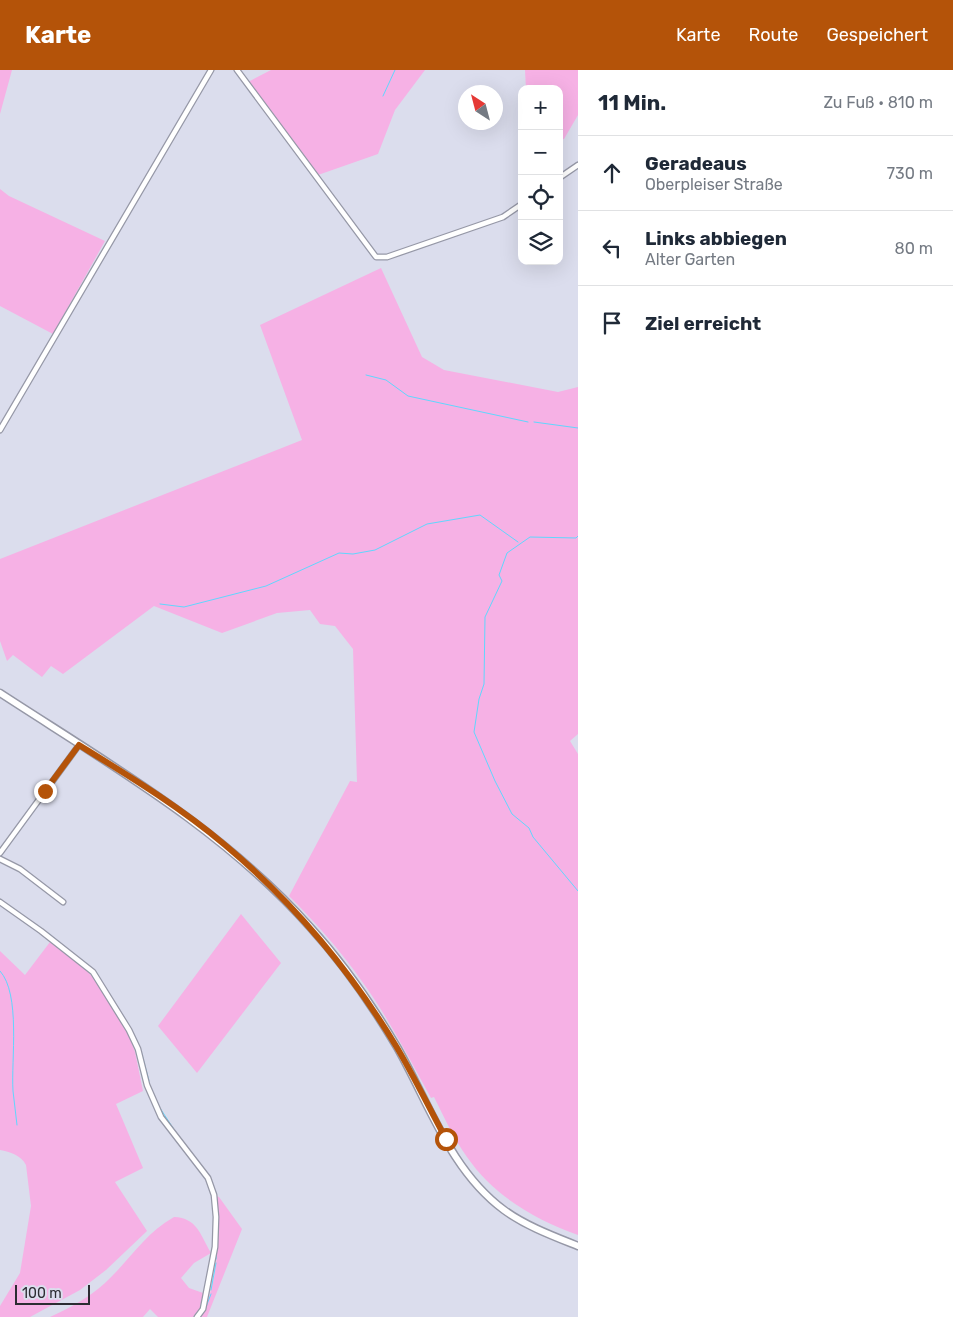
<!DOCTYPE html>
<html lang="de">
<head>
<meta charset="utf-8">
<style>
  :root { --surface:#fff; --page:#f2f2f3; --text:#1f2937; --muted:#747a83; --line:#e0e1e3; --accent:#b45309 }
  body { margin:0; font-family:Rubik,sans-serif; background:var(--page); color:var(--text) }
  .controls { position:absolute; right:15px; top:15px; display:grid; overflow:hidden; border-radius:10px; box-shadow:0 5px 20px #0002 }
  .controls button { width:45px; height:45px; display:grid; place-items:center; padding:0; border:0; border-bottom:1px solid var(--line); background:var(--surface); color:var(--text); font:25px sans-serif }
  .compass { position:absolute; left:458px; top:15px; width:45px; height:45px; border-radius:50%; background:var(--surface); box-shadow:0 5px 20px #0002; rotate:324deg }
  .scale { position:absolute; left:15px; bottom:12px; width:75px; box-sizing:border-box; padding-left:5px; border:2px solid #2c2c32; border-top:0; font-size:14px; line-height:18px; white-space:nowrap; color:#2c2c32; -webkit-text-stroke:4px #dbdded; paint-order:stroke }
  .stop { position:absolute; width:15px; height:15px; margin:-11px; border:4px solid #b45309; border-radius:50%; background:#fff }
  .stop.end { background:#b45309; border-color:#fff; box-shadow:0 1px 5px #0008 }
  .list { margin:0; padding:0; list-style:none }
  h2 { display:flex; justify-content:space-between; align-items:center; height:65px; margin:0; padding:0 20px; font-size:21px }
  h2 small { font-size:16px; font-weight:400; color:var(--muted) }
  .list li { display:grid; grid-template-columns:32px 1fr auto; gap:15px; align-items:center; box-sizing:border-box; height:75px; padding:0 20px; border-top:1px solid var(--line) }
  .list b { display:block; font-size:19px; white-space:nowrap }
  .list p { margin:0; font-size:16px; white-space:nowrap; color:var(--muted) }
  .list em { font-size:16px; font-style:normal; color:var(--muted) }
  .icon { flex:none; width:28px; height:28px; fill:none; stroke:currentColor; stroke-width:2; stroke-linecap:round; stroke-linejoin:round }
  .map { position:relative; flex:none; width:578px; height:1247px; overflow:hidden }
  header { display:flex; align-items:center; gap:30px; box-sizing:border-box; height:70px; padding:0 25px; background:var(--accent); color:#fff }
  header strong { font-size:24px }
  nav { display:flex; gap:28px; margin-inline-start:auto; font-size:18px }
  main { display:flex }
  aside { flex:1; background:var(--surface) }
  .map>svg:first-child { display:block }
</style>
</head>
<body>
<header>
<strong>Karte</strong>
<nav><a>Karte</a><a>Route</a><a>Gespeichert</a></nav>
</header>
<main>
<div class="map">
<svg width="578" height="1247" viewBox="0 0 578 1247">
  <rect width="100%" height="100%" fill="#dbdded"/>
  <path fill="#f6b1e5" d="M 0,0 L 12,0 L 0,44 Z
    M 271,0 L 425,0 L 395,40 L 378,84 L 318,105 L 248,12 Z
    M 525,0 L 578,0 L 578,45 L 564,69 L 559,70 L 559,19 L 526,19 Z
    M 0,119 L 9,126 L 105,171 L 53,264 L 0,236 Z
    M 381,198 L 422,287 L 444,300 L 558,322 L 578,317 L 578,664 L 570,671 L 578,684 L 578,1165 C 534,1149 494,1126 467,1087 C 454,1069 444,1047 434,1027 L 431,1028 C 409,988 388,947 361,910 C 340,880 315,852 289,826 L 350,711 L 357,712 L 353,579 L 335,556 L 320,554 L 310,540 L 277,543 L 222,563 L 154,536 L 63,604 L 51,596 L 42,607 L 13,585 L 7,591 L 0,571 L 0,489 L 302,370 L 260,255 Z
    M 241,844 L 281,893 L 197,1003 L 158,956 Z
    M 50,872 L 78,892 L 92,906 L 128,963 L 135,982 L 143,1021 L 116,1034 L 143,1098 L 115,1112 L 147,1161 L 106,1200 L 80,1220 L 30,1247 L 0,1247 L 0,1236 L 20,1203 L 31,1136 L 26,1095 C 21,1085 10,1082 0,1080 L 0,881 L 25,905 Z
    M 216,1126 L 219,1127 L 242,1159 L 207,1247 L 200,1247 C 219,1217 220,1161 216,1126 Z
    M 174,1147 C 197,1148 200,1164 211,1183 L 194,1193 L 181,1208 L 189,1218 L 203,1223 L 200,1238 L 193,1247 L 158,1247 L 150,1239 L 143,1247 L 50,1247 C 70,1238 88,1228 105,1213 C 129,1191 145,1163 174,1147 Z"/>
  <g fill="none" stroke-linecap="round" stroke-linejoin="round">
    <path stroke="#60d7fe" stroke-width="1" d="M 383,26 L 395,0
      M 366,305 L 386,310 L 408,326 L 528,352
      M 534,352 L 578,358
      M 578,466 L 576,468 L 530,467 L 507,483 L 499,505 L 502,511 L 485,547 L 484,614 L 479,629 L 474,662 L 495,711 L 512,744 L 529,758 L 533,767 L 578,821
      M 160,534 L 184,537 L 266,516 L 339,483 L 353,484 L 375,480 L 427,454 L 480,445 L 518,472
      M 48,863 L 97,903
      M 0,901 C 21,924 11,990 13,1021 C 14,1032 16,1044 17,1055
      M 100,909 L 115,934
      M 134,965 L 137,971
      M 141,981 L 149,1011
      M 150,1016 L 155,1027
      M 158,1035 L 175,1061
      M 216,1189 L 218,1156 L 217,1130
      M 211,1220 L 216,1193
      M 206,1237 L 211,1224
      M 200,1247 L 203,1243"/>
    <defs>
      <path id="street" d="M 237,0 L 376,187 L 387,187 L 503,147 L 522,134
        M 559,108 L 578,95
        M 0,360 L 211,0
        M 0,783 L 79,675
        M 0,789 L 20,799 L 63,832
        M 0,832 L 41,861 L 93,902 L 129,960 L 138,979 L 147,1015 L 161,1047 L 208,1108 L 214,1125 L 216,1147 L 215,1177 L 203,1239 L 197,1247"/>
      <path id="secondary" d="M 0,623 C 109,694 223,759 310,857 C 343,893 372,935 397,977 C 429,1033 450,1100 504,1140 C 526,1156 553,1166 578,1176"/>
    </defs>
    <use href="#street" stroke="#9698a7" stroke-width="7"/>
    <use href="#secondary" stroke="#9698a7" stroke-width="9"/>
    <use href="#street" stroke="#fff" stroke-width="4.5"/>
    <use href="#secondary" stroke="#fff" stroke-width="6"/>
  </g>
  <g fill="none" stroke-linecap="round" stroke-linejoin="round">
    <path stroke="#b45309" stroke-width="6" d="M 45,721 L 79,675 C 129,706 180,737 225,775 C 293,832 350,900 396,976 C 414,1006 429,1038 446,1069"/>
  </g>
</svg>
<div class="controls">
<button>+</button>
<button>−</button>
<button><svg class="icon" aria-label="locate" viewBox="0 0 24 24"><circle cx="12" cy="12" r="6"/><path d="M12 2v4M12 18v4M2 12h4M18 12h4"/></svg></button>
<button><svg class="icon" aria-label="layers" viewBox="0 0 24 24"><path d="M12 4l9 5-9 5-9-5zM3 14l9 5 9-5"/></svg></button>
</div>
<svg class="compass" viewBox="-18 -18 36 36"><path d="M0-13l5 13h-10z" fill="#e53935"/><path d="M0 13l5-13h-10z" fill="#747a83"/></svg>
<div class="scale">100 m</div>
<div class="stop" style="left:446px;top:1069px"></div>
<div class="stop end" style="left:45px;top:721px"></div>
</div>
<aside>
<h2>11 Min.<small>Zu Fuß · 810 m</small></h2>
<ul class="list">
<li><svg class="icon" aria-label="ahead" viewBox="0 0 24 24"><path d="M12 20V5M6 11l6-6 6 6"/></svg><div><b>Geradeaus</b><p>Oberpleiser Straße</p></div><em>730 m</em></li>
<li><svg class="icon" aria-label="left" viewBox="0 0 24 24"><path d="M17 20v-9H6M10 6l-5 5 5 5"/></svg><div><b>Links abbiegen</b><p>Alter Garten</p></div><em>80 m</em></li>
<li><svg class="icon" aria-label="arrive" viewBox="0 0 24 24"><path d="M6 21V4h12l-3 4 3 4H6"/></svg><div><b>Ziel erreicht</b></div></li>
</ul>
</aside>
</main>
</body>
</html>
